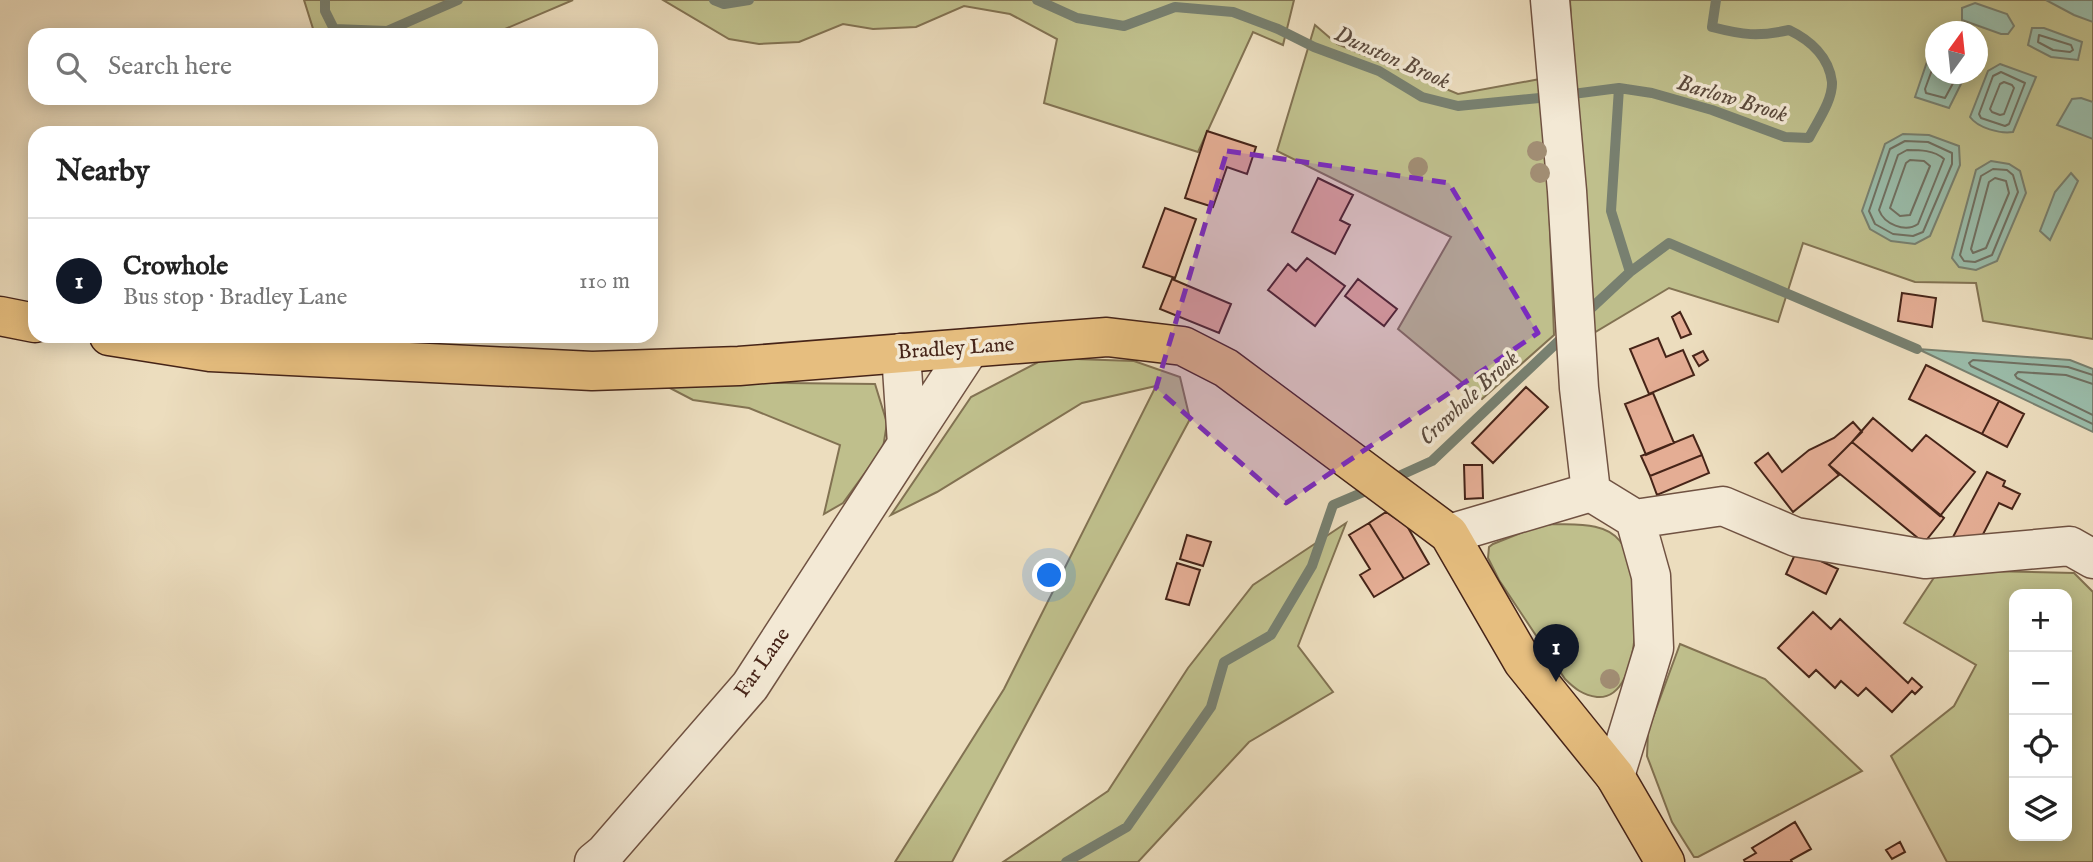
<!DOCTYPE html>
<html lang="en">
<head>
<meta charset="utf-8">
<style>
  :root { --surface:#fff; --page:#f2f2f2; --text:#222; --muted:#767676; --line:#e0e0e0; --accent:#111827 }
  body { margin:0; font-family:"IM FELL English",serif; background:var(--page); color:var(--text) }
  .controls { position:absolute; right:21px; bottom:21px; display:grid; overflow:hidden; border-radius:14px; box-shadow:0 4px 18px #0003 }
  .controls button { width:63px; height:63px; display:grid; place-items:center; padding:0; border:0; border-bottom:2px solid var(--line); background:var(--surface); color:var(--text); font:35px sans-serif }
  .compass { position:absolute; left:1925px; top:21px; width:63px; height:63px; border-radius:50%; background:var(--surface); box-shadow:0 4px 18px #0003; rotate:15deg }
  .you { position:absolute; left:1050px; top:576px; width:24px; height:24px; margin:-18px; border:5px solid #fff; border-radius:50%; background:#1a73e8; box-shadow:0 0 0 10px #1a73e833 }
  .badge { display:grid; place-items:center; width:46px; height:46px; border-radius:50%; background:var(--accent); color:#fff; font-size:23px; font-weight:700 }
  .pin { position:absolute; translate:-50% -58px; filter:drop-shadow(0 2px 4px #0008) }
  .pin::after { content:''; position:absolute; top:37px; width:24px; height:21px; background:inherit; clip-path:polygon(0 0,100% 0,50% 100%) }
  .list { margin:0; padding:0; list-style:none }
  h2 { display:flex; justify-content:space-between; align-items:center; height:91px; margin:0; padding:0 28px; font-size:30px }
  h2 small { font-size:23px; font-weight:400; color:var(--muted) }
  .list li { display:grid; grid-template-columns:46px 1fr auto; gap:21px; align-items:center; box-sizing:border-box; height:126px; padding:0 28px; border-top:2px solid var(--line) }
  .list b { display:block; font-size:26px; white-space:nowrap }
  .list p { margin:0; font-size:23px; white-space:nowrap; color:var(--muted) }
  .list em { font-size:23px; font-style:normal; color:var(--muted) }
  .icon { flex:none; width:38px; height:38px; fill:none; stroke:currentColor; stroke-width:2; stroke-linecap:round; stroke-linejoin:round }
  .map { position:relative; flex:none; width:2093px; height:862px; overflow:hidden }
  .search { position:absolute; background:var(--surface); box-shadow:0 4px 18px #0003; left:28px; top:28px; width:630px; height:77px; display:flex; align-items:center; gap:18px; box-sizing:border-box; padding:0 24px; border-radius:21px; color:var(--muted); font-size:26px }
  .panel { position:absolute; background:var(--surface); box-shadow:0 4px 18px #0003; left:28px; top:126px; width:630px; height:217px; border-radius:21px }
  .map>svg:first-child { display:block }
</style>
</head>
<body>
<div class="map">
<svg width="2093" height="862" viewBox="0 0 2093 862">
  <rect width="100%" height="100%" fill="#ecddbe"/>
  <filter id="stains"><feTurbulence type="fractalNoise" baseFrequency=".00286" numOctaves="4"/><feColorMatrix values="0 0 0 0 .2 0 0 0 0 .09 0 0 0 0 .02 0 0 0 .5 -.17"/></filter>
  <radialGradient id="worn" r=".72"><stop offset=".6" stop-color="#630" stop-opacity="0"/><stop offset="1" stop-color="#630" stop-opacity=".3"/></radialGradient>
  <path fill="#bfbf8c" stroke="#827252" stroke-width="2" fill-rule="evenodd" d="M 304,0 L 573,0 L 491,35 L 315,35 Z
    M 663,0 L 1294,0 L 1283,45 L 1253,32 L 1198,152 L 1044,103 L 1057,39 L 1010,14 L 964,6 L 916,27 L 873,29 L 843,24 L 799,42 L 759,44 L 729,39 Z
    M 1570,0 L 2093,0 L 2093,339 L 1983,321 L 1976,283 L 1915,282 L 1803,243 L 1778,322 L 1669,288 L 1587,337 ZM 1936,32 L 1978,32 L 1978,74 L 1936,74 Z
    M 1315,25 L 1337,44 L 1458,94 L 1540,79 L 1546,118 L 1554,335 L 1482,399 L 1398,329 L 1451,237 L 1277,151 Z
    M 1046,358 L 1134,361 L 1180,377 L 1190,419 L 952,862 L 895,862 L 1004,689 L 1156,386 L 1082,403 L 937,492 L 891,515 L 971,397 Z
    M 688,382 L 875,384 L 887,423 L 883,448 L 843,503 L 824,514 L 840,445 L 749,408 L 693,400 L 668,387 Z
    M 1346,523 L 1298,646 L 1333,692 L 1249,742 L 1138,862 L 1003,862 L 1108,791 L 1188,668 L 1253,585 Z
    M 1554,524 C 1576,525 1605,522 1620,541 C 1641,566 1647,701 1597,697 C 1583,695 1575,689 1565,679 L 1499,580 L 1488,558 L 1489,547 L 1493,544 L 1538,526 Z
    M 1939,570 L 2074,573 L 2093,592 L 2093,862 L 1947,862 L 1891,756 L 1954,706 L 1976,665 L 1904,623 ZM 2014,594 L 2067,594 L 2067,836 L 2014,836 Z
    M 1680,644 L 1765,679 L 1862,771 L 1698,857 L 1694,857 L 1672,822 L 1647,756 L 1648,731 Z"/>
  <path fill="#9abdab" stroke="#788070" stroke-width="2" d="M 2046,0 L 2093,0 L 2093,22 L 2074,15 Z
    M 1975,3 L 2007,14 L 2014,26 L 2008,34 L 2001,34 L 1962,20 L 1962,8 Z
    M 2032,28 L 2044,28 L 2082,42 L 2078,60 L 2051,57 L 2028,45 Z
    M 1935,47 L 1936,74 L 1966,74 L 1949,108 L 1915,97 L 1930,53 Z
    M 2000,64 L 2036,77 L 2013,132 C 2000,134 1978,128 1970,117 L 1988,71 Z
    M 2081,98 L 2093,102 L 2093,139 L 2057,125 L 2072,99 Z
    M 1903,134 L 1929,135 L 1959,146 L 1960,165 L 1930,236 L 1915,244 L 1891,241 L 1870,229 L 1862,211 L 1885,144 Z
    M 1991,161 L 2009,164 L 2020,171 L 2026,193 L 1997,261 L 1976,270 L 1959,267 L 1952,258 L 1976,170 Z
    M 2071,173 L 2078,181 L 2050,240 L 2040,231 L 2055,192 Z
    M 1918,349 L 2070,360 L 2093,369 L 2093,432 Z"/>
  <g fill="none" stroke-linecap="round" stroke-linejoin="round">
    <path stroke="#707062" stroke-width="2" d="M 2039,35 L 2071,45 L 2073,50 L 2070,52 L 2053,50 L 2038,42 Z
      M 1936,59 L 1925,89 L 1926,93 L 1945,98 L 1958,74
      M 2001,72 L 2025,83 L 2009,124 L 2005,126 L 1981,118 L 1979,114 L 1993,76 Z
      M 2004,82 L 2012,85 L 2014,88 L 2004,114 L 2000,115 L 1992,112 L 1990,109 L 2000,84 Z
      M 1905,141 L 1928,142 L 1952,153 L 1952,164 L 1923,232 L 1913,236 L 1893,234 L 1875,224 L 1869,211 L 1890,149 Z
      M 1907,150 C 1920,150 1934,150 1944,159 L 1918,224 C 1905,233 1884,224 1879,210 L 1898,155 Z
      M 1910,160 L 1924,161 L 1930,166 L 1910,215 L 1900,216 L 1890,208 L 1906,163 Z
      M 1993,169 L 2007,170 L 2013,175 L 2018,192 L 1992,255 L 1975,262 L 1964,261 L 1960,255 L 1981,176 Z
      M 1995,178 L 2006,181 L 2009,193 L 1986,248 L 1973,253 L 1971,249 L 1989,182 Z
      M 2093,375 L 2068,367 L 1973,360 L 1969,363 L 1971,366 L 2093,424
      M 2093,384 L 2066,375 L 2018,372 L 2015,375 L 2017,378 L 2093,415"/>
    <path stroke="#788070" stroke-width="10" d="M 325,0 L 325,11 L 334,29 L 387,31 L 458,0
      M 714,0 L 724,4 L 749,0
      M 1037,0 L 1077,18 L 1124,26 L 1175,7 L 1233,12 L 1278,29 L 1314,47 L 1379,71 L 1422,97 L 1458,106 L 1550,97
      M 1565,95 L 1619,88 L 1652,93 L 1712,110 L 1785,137 L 1809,138 C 1817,122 1833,100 1832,82 C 1829,57 1810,40 1789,30 C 1758,37 1743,35 1712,27 L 1716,0
      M 1630,272 L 1669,243 L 1917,349
      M 1585,314 L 1630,272 L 1611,211 L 1619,88
      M 1390,480 L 1432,461 L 1565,335
      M 1066,862 L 1127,827 L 1211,707 L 1224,662 L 1271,635 L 1312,566 L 1333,505 L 1373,488"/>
  </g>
  <path fill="#e4ad94" stroke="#462418" stroke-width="2" d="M 1207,131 L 1256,147 L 1247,174 L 1227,167 L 1213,207 L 1185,198 Z
    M 1318,178 L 1353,195 L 1340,220 L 1350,225 L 1335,254 L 1292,232 Z
    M 1165,208 L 1196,219 L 1175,278 L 1143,267 Z
    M 1307,258 L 1345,286 L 1315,326 L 1268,290 L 1288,264 L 1296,271 Z
    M 1172,279 L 1231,304 L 1219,333 L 1160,309 Z
    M 1358,279 L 1397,309 L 1384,326 L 1345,296 Z
    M 1902,293 L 1936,298 L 1932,327 L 1898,321 Z
    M 1680,312 L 1691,334 L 1681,338 L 1672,317 Z
    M 1658,338 L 1666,357 L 1683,350 L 1694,375 L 1649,394 L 1630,349 Z
    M 1703,351 L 1708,360 L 1699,366 L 1693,356 Z
    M 1926,365 L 1999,401 L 1982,434 L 1909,399 Z
    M 1526,387 L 1548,407 L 1493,463 L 1472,443 Z
    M 1653,393 L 1674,443 L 1646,455 L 1625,404 Z
    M 1999,401 L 2024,414 L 2007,447 L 1982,434 Z
    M 1873,418 L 1912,451 L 1926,435 L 1975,472 L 1940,516 L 1852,442 Z
    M 1853,422 L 1862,432 L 1829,465 L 1839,475 L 1793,512 L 1755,463 L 1768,453 L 1782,472 L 1809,450 L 1834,438 Z
    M 1693,435 L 1702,455 L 1650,476 L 1641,456 Z
    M 1852,442 L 1944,518 L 1924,543 L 1829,465 Z
    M 1702,455 L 1709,473 L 1657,495 L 1650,476 Z
    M 1464,465 L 1482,465 L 1483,498 L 1465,499 Z
    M 1987,472 L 2005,481 L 2003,486 L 2020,494 L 2012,509 L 1999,503 L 1976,548 L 1953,537 Z
    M 1386,512 L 1407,526 L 1429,564 L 1404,579 L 1369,523 Z
    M 1369,523 L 1404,579 L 1374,597 L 1360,575 L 1370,569 L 1349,535 Z
    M 1187,535 L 1211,542 L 1203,566 L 1180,559 Z
    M 1797,550 L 1838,569 L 1826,594 L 1786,574 Z
    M 1177,563 L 1200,570 L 1189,605 L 1166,599 Z
    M 1813,612 L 1831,629 L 1840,619 L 1908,683 L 1912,678 L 1922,687 L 1915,694 L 1912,691 L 1892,712 L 1866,688 L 1858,696 L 1841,681 L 1835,688 L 1816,670 L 1809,677 L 1778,648 Z
    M 1795,822 L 1811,849 L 1791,860 L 1792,862 L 1745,862 L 1744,860 L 1756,853 L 1752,848 Z
    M 1900,842 L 1905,852 L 1892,859 L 1886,850 Z"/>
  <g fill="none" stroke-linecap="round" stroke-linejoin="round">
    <defs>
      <path id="minor" d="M 1550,0 L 1567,191 L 1579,388 L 1591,492 L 1635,519 L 1651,576 L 1654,648 L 1615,776
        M 907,444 L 970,348
        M 1635,519 L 1723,506 L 1796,537 L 1925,559 L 2070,546 L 2093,559
        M 1449,534 L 1591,492
        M 594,862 L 605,853 L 750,686 L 907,444 L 901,353"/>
      <path id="major" d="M 0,316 L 35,323
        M 109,336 L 210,352 L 592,371 L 739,366 L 1107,337 L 1183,346 L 1226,368 L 1449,534 L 1523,662 L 1615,776 L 1665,862"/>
    </defs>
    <use href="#minor" stroke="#705242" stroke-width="41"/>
    <use href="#major" stroke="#462418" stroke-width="41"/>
    <use href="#minor" stroke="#f3e9d5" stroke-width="38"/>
    <use href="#major" stroke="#e6be7f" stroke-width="38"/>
  </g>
  <g fill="#a18d73">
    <circle cx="1537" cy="151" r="10"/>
    <circle cx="1418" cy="167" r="10"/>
    <circle cx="1540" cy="173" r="10"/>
    <circle cx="1610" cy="679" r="10"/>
  </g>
  <path fill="#7b2cbf" fill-opacity="0.2" stroke="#7b2cbf" stroke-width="5" stroke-dasharray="14 9" stroke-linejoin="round" d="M 1227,151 L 1449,183 L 1538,333 L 1286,503 L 1156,388 Z"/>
  <g text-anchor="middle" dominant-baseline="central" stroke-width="7" stroke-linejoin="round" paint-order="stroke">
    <g font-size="21" fill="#462418" stroke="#f3e9d5">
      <text transform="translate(956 349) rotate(-4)">Bradley Lane</text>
      <text transform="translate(763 663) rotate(-55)">Far Lane</text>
    </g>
    <g font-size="23" font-style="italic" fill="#5b4a3d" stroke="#f3e9d5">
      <text transform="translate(1392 58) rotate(24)">Dunston Brook</text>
      <text transform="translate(1732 99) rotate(17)">Barlow Brook</text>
      <text transform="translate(1469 398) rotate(-43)">Crowhole Brook</text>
    </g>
  </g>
  <rect width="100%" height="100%" filter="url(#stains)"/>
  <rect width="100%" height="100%" fill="url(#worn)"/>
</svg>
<div class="controls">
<button>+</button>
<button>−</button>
<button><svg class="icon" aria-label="locate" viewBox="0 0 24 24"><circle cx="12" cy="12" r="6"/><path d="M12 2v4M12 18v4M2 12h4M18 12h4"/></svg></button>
<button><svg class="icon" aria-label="layers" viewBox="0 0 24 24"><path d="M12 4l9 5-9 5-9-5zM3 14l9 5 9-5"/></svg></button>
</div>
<svg class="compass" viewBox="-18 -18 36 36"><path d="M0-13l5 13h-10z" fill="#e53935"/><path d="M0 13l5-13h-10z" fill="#767676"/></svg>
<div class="you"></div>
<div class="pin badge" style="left:1556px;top:682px">1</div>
<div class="search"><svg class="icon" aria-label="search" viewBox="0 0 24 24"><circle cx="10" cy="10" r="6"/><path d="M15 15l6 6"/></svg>Search here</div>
<section class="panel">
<h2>Nearby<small></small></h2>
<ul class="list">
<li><span class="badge">1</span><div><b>Crowhole</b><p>Bus stop · Bradley Lane</p></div><em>110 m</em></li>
</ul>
</section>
</div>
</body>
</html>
